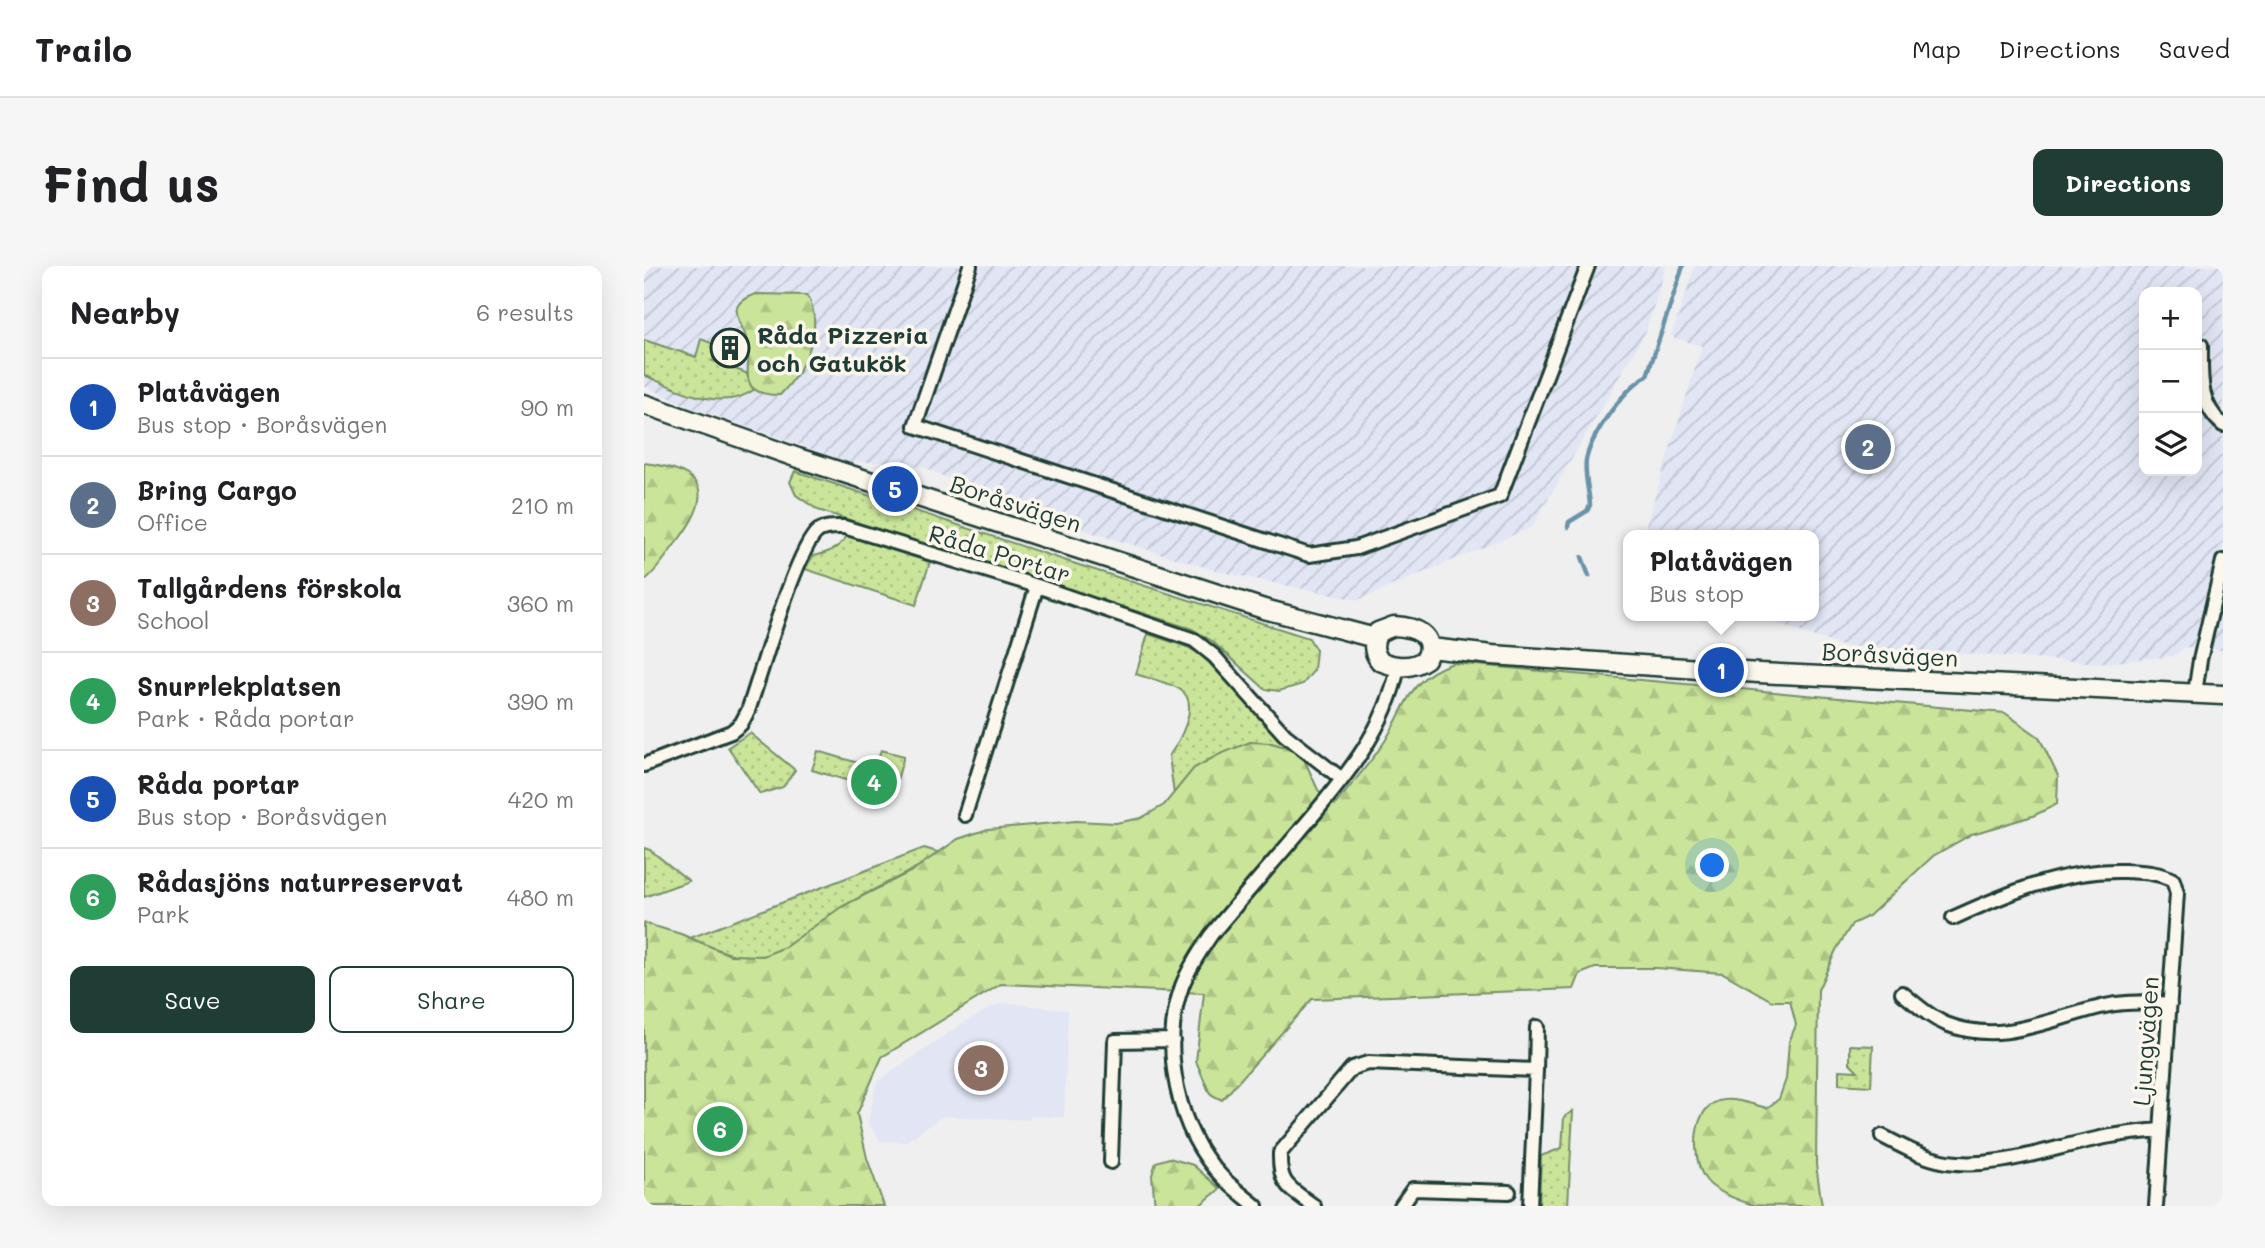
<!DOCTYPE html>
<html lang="en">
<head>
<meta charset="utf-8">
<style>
  :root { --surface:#fff; --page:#f6f6f6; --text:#202124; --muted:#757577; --line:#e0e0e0; --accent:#1f3d34 }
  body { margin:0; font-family:Mali,sans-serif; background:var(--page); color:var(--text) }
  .controls { position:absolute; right:21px; top:21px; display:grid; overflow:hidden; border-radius:14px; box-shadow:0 7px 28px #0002 }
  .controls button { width:63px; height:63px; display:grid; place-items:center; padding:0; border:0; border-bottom:2px solid var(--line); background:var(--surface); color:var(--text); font:35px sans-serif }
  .you { position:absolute; left:1069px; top:600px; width:24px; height:24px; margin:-18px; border:5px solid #fff; border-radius:50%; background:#1a73e8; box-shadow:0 0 0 10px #1a73e833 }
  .badge { display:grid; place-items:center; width:46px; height:46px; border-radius:50%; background:var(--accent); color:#fff; font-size:23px; font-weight:700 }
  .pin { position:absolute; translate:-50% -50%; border:4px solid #fff; box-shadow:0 2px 7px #0006 }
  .popup { position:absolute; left:979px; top:264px; width:196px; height:91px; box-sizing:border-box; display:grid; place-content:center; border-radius:14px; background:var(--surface); filter:drop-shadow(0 2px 5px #0005); font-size:23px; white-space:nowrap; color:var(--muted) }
  .popup b { font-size:26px; color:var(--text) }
  .popup::after { content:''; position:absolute; left:50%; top:100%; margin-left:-14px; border:14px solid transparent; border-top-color:var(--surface) }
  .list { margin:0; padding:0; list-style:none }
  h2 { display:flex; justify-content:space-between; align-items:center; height:91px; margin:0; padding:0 28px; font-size:30px }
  h2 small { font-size:23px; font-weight:400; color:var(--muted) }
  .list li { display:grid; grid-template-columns:46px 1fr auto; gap:21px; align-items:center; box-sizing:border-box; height:98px; padding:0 28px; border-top:2px solid var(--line) }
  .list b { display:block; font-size:26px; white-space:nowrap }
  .list p { margin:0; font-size:23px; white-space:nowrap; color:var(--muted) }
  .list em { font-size:23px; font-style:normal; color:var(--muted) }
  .actions { display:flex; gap:14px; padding:21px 28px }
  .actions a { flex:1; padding:16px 0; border:2px solid var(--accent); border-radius:14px; text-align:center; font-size:24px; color:var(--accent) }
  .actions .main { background:var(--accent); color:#fff }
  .icon { flex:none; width:38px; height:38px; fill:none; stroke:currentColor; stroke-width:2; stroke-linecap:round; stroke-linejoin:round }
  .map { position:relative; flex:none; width:1579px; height:940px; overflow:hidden; border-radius:14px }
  header { display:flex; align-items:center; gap:42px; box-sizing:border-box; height:98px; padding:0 35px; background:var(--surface); border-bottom:2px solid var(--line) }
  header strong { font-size:33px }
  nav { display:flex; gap:38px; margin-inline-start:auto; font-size:24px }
  .intro { display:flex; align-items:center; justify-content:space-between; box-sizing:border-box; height:168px; padding:0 42px }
  h1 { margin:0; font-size:49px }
  .button { padding:18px 32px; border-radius:14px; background:var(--accent); color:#fff; font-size:24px; font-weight:700 }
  main { display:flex; gap:42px; padding:0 42px }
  aside { flex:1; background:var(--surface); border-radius:14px; box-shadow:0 7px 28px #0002 }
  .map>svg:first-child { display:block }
</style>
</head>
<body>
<header>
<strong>Trailo</strong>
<nav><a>Map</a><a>Directions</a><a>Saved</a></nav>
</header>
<div class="intro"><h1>Find us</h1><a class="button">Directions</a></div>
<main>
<aside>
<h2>Nearby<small>6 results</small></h2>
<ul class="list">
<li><span class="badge" style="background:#1a4fb4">1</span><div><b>Platåvägen</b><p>Bus stop · Boråsvägen</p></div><em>90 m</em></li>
<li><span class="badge" style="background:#5c6f8a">2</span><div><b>Bring Cargo</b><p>Office</p></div><em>210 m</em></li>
<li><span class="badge" style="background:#8d6e63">3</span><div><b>Tallgårdens förskola</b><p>School</p></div><em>360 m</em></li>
<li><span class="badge" style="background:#2e9e5b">4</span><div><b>Snurrlekplatsen</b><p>Park · Råda portar</p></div><em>390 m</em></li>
<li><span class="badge" style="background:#1a4fb4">5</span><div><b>Råda portar</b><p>Bus stop · Boråsvägen</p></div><em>420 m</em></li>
<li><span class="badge" style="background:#2e9e5b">6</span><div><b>Rådasjöns naturreservat</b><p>Park</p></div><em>480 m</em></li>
</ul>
<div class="actions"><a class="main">Save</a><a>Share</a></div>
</aside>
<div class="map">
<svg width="1579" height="940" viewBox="0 0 1579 940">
  <defs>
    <pattern id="industrial-furrows" width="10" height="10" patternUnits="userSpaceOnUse" patternTransform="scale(1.75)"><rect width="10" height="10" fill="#e1e5f4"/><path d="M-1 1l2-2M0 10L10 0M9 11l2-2" fill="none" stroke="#c1c5d2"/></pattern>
    <pattern id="green-dots" width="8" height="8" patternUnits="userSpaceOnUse" patternTransform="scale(1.75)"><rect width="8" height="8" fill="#cae49a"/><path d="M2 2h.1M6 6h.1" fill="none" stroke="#adc485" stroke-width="1.8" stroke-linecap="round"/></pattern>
    <pattern id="forest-firs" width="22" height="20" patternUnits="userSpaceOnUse" patternTransform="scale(1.75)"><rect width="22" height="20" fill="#cae49a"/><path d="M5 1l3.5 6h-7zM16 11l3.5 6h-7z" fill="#adc485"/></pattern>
  </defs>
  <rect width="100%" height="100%" fill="#efeff0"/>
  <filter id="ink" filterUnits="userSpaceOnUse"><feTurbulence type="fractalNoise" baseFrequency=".0143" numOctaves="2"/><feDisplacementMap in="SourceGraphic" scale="14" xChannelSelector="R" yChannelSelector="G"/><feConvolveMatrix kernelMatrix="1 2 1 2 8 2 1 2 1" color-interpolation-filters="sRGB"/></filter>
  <g filter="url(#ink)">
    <path fill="#e1e5f4" d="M 362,737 L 424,744 L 420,851 L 386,850 L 385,854 L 299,850 L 261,876 L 237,875 L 224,857 L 233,816 L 316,759 L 348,741 Z"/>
    <path fill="url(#industrial-furrows)" fill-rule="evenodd" d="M 0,0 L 1022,0 L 1002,65 L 888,261 L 714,334 L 577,306 L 440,264 L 332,226 L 282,202 L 250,196 L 205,196 L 47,141 L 0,120 Z
      M 1051,0 L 1579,0 L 1579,384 L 1541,381 L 1529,390 L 1459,397 L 1198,380 L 1110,350 L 1170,350 L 1170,269 L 999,269 L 1058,80 L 1027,71 ZM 1500,26 L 1553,26 L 1553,205 L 1500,205 Z"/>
    <path fill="url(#green-dots)" stroke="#749067" stroke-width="2" d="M 57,73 L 72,79 L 69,95 L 102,107 L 111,123 C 78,148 33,123 0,109 L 0,74 L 52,91 Z
      M 151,205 L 435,299 L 665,372 L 672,384 L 670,404 L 659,418 L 635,425 L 621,423 L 568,375 L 548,363 L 174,244 L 152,229 L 146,216 Z
      M 203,270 L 286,296 L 272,339 L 161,303 L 169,290 C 184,287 194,283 203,270 Z
      M 504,368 L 543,381 L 559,390 L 645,482 L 627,477 L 538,520 L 530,529 L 525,490 C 535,476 556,439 538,425 C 527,416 505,413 492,408 Z
      M 106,467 L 151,504 L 139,521 L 116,528 L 84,481 Z
      M 237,484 L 260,490 L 249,528 L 168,504 L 174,485 L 231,502 Z
      M 0,582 L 6,584 L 45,615 L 0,631 Z
      M 280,582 L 297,587 C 265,608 229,622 197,642 C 173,656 146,685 119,690 C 92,694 70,682 46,672 Z
      M 1206,779 L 1229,780 L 1227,820 L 1195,818 L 1195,804 L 1214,805 L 1206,797 Z
      M 929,845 L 924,940 L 895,940 L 897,890 L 918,882 L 920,851 Z"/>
    <path fill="url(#forest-firs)" stroke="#749067" stroke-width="2" d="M 112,28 L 163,29 C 182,61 160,105 136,129 C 89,129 109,102 103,75 C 98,54 78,39 112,28 Z
      M 0,197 C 64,204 70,229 32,277 C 21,291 14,304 0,315 Z
      M 809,397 L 1361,447 L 1395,471 L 1414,510 L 1413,538 L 1389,550 L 1328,568 L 1289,590 L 1225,650 L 1208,658 L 1192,684 L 1174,724 L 1172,899 L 1178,940 C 1161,940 1123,940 1109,939 C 1094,934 1071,926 1062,914 C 1046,893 1047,837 1080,834 C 1093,832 1110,839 1123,842 L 1135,833 L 1142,813 L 1145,776 L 1152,759 L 1146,735 L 1128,735 L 1079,707 L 1012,702 L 951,702 L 936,708 L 930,723 L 668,733 L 578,834 L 566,828 L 552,795 L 560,727 L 357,718 L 238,791 L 213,848 L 223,892 L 240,940 L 0,940 L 0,657 L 37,668 L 86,689 L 119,690 L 141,681 L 197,641 L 268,605 L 314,573 L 344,563 L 432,555 L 472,557 L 497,552 L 520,539 L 550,502 L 574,489 L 606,476 L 627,477 L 645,482 L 660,493 L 674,524 L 691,539 C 708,518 726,497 741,475 C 764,438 764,412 809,397 Z
      M 525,892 L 549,899 L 576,923 L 555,940 L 511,940 L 508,909 L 512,896 Z"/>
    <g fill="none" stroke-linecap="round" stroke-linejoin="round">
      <path stroke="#6893a8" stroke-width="4.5" d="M 924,261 L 925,256 L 943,245 L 946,239 C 945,225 940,208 942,194 C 947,169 980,122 1003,110 L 1039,0
        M 938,291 L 945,310"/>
      <defs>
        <path id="street" d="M 326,0 L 271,160 L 665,289 L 712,282 L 856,230 L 944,0
          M 1557,79 C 1557,109 1554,138 1579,159
          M 1551,427 L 1556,394 L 1579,295
          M 0,499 L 87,466 L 97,458 L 104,445 C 115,414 153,280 174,265 C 182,260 191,261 200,261 L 393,320 L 550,374 L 570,390 L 641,469 L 698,513
          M 321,549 L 393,320
          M 1309,652 C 1364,627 1420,603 1481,605 C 1498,606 1514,606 1529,614 L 1533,627 L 1512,940
          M 1258,727 C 1272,738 1285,751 1302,758 C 1359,780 1406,752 1461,740 C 1483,735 1504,736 1526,738
          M 1238,870 C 1259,881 1279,892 1303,896 C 1354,903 1402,883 1452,873 C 1473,868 1494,866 1516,864
          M 467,896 L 471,775 L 529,774
          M 612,940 C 601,931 589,922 579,912 C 533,865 516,782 538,720 C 545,702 556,685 567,669 C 596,634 626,600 655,566 C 697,516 741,467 754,401
          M 670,940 C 645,921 635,920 636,887 L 708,802 L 724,797 L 892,804 L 893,761
          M 757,940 L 769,923 L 865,926
          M 886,940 L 892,804"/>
        <path id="secondary" d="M 0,138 L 154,192 L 620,343 L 731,372
          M 750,360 C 770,361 793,368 782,393 C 768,403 752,402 736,395 C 728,385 729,377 734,366 Z
          M 786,382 L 848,389 L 1115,407 L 1579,429"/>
      </defs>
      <use href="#street" stroke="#1f3d34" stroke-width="18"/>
      <use href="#secondary" stroke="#1f3d34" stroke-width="23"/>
      <use href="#street" stroke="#fbf7ec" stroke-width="12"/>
      <use href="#secondary" stroke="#fbf7ec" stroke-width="18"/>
    </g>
  </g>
  <defs>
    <symbol id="building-ring" viewBox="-11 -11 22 22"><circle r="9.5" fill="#fbf7ec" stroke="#1f3d34" stroke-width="1.5"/><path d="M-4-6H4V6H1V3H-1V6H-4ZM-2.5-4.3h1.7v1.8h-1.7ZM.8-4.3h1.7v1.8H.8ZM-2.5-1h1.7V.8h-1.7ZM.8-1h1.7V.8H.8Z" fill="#1f3d34"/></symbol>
  </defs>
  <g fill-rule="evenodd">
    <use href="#building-ring" x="64" y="60" width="44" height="44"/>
  </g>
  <g text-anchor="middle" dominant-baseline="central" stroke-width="7" stroke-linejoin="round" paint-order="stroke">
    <g font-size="24" font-weight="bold" fill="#1f3d34" stroke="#fbf7ec" text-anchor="start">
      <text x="113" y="68">Råda Pizzeria<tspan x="113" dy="28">och Gatukök</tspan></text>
    </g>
    <g font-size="24" fill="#1f3d34" stroke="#fbf7ec">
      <text transform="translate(372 237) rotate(18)">Boråsvägen</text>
      <text transform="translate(356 287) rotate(17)">Råda Portar</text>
      <text transform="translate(1246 388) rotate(3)">Boråsvägen</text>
      <text transform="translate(1501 775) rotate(-86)">Ljungvägen</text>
    </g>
  </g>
</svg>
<div class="controls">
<button>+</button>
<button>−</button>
<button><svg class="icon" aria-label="layers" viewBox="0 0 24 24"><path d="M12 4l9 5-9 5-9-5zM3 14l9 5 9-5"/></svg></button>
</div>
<div class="you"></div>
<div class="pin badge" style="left:1077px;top:404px;background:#1a4fb4">1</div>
<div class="popup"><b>Platåvägen</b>Bus stop</div>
<div class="pin badge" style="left:1224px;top:181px;background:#5c6f8a">2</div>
<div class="pin badge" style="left:337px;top:802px;background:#8d6e63">3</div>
<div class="pin badge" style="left:230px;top:516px;background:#2e9e5b">4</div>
<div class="pin badge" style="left:251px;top:223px;background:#1a4fb4">5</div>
<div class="pin badge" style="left:76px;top:863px;background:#2e9e5b">6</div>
</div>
</main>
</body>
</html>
